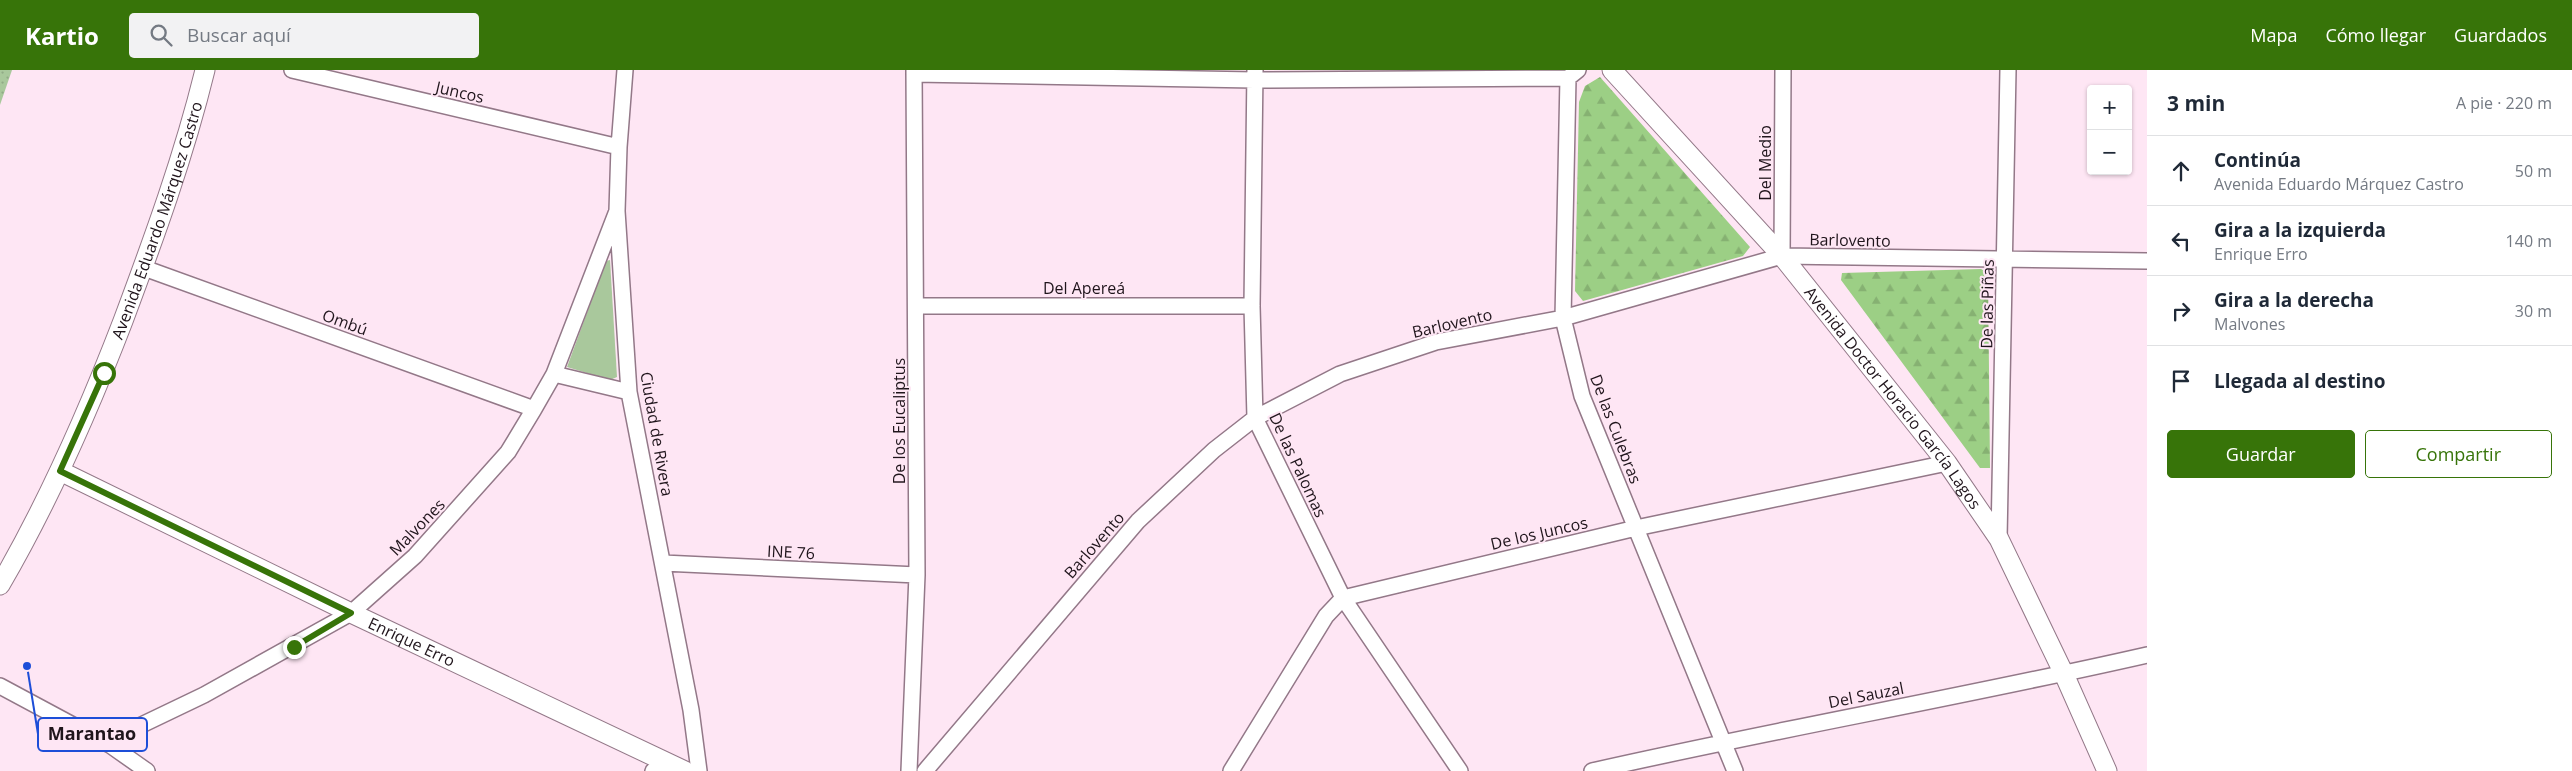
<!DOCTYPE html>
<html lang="es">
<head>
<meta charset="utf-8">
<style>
  :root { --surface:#fff; --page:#f2f2f3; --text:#1f2937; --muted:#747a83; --line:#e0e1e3; --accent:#377409 }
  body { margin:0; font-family:"Open Sans",sans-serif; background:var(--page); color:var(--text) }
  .controls { position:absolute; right:15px; top:15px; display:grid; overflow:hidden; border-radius:5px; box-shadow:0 1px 4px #0004 }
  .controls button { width:45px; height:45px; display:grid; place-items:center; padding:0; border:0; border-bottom:1px solid var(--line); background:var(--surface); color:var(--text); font:25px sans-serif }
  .stop { position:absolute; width:15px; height:15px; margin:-11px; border:4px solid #377409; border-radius:50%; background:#fff }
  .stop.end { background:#377409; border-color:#fff; box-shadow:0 1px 5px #0008 }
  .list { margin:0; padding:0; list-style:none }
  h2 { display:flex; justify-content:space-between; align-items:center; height:65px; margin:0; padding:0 20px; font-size:21px }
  h2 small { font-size:16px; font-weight:400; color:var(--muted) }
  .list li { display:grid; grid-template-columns:32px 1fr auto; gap:15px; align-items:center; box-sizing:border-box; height:70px; padding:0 20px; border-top:1px solid var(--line) }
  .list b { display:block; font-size:19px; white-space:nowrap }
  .list p { margin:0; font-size:16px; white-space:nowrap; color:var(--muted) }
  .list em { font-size:16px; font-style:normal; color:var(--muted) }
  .actions { display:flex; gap:10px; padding:15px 20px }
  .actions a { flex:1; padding:11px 0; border:1px solid var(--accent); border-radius:5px; text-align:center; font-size:18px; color:var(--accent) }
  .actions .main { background:var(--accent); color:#fff }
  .icon { flex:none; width:28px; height:28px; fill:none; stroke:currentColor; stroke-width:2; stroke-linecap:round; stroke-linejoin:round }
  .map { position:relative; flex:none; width:2147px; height:701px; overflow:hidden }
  header { display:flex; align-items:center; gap:30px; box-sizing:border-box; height:70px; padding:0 25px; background:var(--accent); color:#fff }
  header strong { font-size:24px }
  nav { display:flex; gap:28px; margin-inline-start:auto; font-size:18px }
  .search { width:350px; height:45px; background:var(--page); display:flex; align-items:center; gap:12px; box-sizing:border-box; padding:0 18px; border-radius:5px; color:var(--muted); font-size:19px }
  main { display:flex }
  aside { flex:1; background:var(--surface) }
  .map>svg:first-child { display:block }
</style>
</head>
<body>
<header>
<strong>Kartio</strong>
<div class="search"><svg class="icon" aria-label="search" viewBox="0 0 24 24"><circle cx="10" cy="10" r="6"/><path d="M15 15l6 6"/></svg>Buscar aquí</div>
<nav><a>Mapa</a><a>Cómo llegar</a><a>Guardados</a></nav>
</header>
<main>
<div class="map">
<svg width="2147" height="701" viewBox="0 0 2147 701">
  <defs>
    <pattern id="grass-dots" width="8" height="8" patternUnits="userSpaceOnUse" patternTransform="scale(1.25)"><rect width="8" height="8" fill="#a9c89c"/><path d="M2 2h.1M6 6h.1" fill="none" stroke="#91ab86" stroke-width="1.8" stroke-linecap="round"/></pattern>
    <pattern id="forest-firs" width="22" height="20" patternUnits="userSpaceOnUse" patternTransform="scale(1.25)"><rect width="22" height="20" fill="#9ccf85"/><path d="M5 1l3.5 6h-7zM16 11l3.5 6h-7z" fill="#86b172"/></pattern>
  </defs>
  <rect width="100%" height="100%" fill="#fee6f4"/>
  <path fill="url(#grass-dots)" d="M 0,0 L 12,0 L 0,35 Z"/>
  <path fill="url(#forest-firs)" d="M 1600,7 L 1750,177 L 1743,186 L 1583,231 L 1575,221 L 1579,32 L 1585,16 Z
    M 1981,199 L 1988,203 L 1990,398 L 1980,398 L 1841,210 L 1842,203 Z"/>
  <path fill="#a9c89c" d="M 610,190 L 617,307 L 610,310 L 567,297 L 606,191 Z"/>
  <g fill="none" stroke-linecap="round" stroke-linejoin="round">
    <defs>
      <path id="minor" d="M 292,0 L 619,77
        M 625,0 L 619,77 L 617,141 L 629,322 L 691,640 L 699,701
        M 1255,0 L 1252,236 L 1255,348 L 1343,528 L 1460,701
        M 914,4 L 1254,10 L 1568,8 L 1578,0
        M 1568,8 L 1563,248 L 1582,326 L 1735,701
        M 1782,186 L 1783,0
        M 144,198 L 534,339
        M 916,236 L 1252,236
        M 554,304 L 629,322
        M 1999,469 L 2008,0
        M 663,493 L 917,505
        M 0,616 L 110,675 L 147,701
        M 110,675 L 131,660 L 204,625 L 351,543 L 415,486 L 508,382 L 534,339 L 554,304 L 617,141
        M 653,701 L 665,692
        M 909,701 L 917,505 L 914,0
        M 925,701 L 1138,451 L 1214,380 L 1255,348 L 1340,304 L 1436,272 L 1563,248 L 1782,186 L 2147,191
        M 1231,701 L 1326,546 L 1343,528 L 1636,458 L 1947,393
        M 1592,701 C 1777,659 1963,627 2147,585"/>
      <g id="tertiary">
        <path id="s1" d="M 1612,0 L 1782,186 L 1947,393 L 1999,469 L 2064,604 L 2107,701"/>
        <path id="s2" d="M 60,401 L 351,543 L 685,701"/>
        <path id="s3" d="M 0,515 C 49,431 88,342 123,251 C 154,168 184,86 205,0"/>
      </g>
    </defs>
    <use href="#minor" stroke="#937888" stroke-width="18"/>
    <use href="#tertiary" stroke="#937888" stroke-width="21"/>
    <use href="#minor" stroke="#fff" stroke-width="15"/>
    <use href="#tertiary" stroke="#fff" stroke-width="19"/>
  </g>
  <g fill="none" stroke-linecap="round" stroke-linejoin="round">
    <path stroke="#377409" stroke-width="6" d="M 104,303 L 60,401 L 351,543 L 294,577"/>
  </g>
  <g text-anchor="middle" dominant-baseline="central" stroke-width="4" stroke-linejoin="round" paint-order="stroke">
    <g font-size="16" fill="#20151c" stroke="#fee6f4">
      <text transform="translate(460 22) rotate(13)">Juncos</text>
      <text transform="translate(1765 93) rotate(-90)">Del Medio</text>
      <text stroke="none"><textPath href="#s3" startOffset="398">Avenida Eduardo Márquez Castro</textPath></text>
      <text transform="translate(1850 170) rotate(1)">Barlovento</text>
      <text x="1084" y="218">Del Apereá</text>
      <text transform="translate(1987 234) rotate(-89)">De las Piñas</text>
      <text transform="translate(345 252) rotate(20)">Ombú</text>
      <text transform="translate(1452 253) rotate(-13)">Barlovento</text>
      <text stroke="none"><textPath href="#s1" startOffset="432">Avenida Doctor Horacio García Lagos</textPath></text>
      <text transform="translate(899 351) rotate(-90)">De los Eucaliptus</text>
      <text transform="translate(1616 359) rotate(69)">De las Culebras</text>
      <text transform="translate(657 364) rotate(80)">Ciudad de Rivera</text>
      <text transform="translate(1298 395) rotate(65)">De las Palomas</text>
      <text transform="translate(417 457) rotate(-46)">Malvones</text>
      <text transform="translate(1539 463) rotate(-13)">De los Juncos</text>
      <text transform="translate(1094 475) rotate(-49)">Barlovento</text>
      <text transform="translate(791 482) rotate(3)">INE 76</text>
      <text stroke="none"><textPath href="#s2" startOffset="391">Enrique Erro</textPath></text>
      <text transform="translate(1866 625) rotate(-11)">Del Sauzal</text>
    </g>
  </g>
  <path fill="none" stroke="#1d4ed8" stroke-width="2" d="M27 596L38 664"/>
  <circle fill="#1d4ed8" stroke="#fee6f4" stroke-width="2" cx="27" cy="596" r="5"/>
  <rect fill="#fee6f4" stroke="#1d4ed8" stroke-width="2" x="38" y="648" width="109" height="33" rx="5"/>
  <g font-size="18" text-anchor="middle" font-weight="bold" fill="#20151c">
    <text x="92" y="670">Marantao</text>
  </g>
</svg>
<div class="controls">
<button>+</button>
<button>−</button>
</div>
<div class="stop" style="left:104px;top:303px"></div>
<div class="stop end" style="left:294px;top:577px"></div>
</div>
<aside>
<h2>3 min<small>A pie · 220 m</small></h2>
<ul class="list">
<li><svg class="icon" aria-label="ahead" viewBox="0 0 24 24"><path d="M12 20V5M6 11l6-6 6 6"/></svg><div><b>Continúa</b><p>Avenida Eduardo Márquez Castro</p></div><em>50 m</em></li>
<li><svg class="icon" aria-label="left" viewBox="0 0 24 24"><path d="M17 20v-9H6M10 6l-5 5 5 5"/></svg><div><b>Gira a la izquierda</b><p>Enrique Erro</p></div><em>140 m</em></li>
<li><svg class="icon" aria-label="right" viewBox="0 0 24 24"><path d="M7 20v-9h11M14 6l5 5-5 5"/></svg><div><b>Gira a la derecha</b><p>Malvones</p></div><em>30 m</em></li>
<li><svg class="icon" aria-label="arrive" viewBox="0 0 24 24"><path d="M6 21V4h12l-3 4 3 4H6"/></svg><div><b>Llegada al destino</b></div></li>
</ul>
<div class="actions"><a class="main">Guardar</a><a>Compartir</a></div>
</aside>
</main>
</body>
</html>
